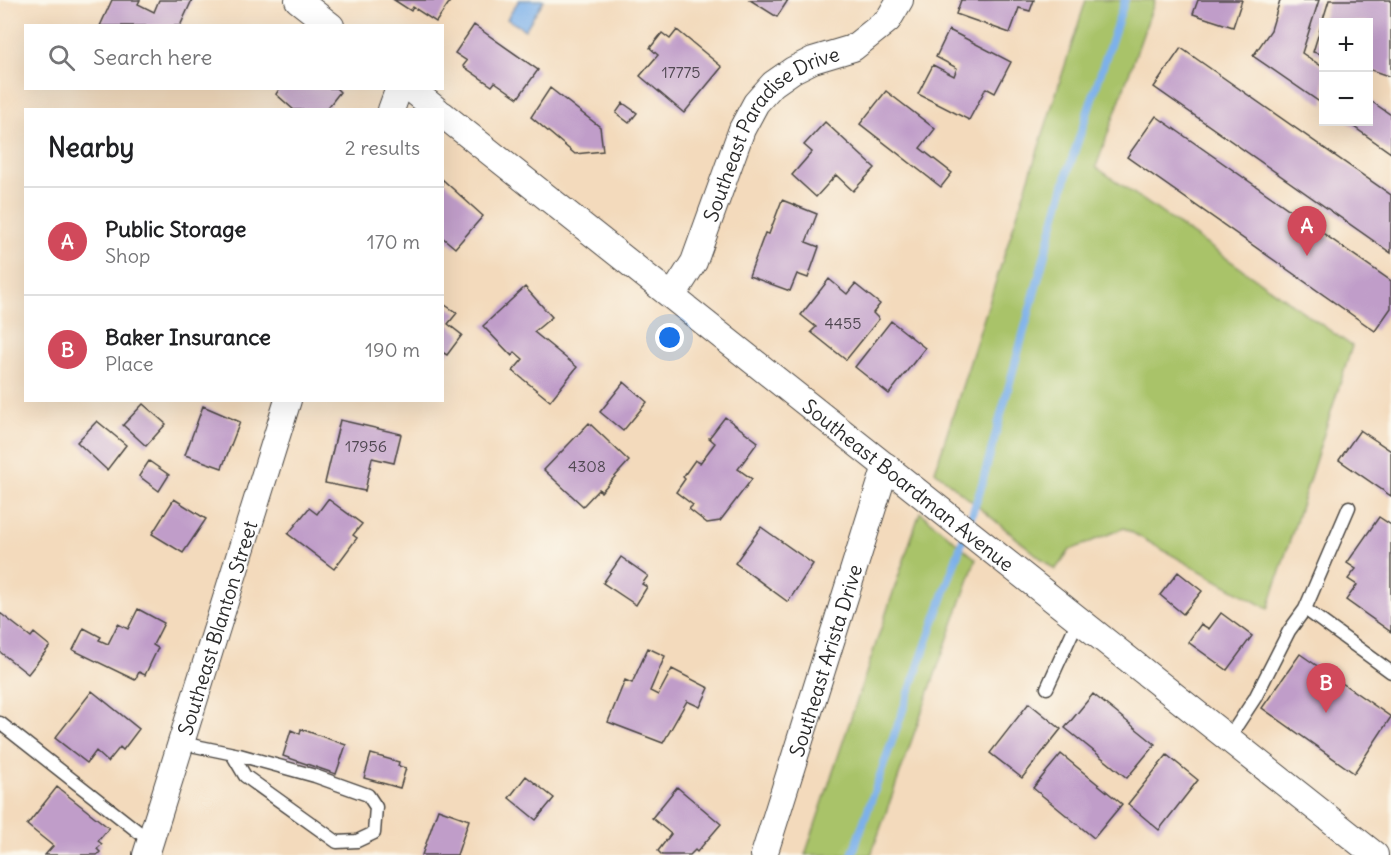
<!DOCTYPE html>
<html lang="en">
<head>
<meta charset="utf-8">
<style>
  :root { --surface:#fff; --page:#f2f2f2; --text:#202124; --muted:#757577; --line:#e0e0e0; --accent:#d1495b }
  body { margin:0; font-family:Delius,sans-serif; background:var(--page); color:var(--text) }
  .controls { position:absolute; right:18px; top:18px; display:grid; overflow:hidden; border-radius:0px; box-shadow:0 6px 24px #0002 }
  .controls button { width:54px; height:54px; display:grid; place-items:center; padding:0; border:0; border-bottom:2px solid var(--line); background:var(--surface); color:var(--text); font:30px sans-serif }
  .you { position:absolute; left:670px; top:338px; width:21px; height:21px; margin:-15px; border:4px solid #fff; border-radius:50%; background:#1a73e8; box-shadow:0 0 0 9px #1a73e833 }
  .badge { display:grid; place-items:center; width:39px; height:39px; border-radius:50%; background:var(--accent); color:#fff; font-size:20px; font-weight:700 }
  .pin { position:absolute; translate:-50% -50px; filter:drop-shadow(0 2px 3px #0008) }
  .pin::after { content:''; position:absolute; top:32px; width:21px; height:18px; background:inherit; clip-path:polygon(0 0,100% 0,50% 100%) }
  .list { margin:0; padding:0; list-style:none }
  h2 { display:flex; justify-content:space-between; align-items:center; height:78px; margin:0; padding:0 24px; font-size:26px }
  h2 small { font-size:20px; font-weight:400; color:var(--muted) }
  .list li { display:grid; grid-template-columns:39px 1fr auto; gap:18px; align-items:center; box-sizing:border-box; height:108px; padding:0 24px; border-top:2px solid var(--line) }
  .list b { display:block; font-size:22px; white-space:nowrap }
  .list p { margin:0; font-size:20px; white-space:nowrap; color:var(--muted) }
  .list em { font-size:20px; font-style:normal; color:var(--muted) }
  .icon { flex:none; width:33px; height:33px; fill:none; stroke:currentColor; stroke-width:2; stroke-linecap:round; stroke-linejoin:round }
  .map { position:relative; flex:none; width:1391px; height:855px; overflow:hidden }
  .search { position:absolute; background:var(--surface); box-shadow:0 6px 24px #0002; left:24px; top:24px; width:420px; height:66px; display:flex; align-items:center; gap:15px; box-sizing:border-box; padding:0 21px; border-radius:0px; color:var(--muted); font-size:22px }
  .panel { position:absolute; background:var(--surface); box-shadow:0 6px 24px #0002; left:24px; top:108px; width:420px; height:294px; border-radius:0px }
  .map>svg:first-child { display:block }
</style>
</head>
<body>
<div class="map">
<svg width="1391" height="855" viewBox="0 0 1391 855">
  <rect width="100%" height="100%" fill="#fbf7ec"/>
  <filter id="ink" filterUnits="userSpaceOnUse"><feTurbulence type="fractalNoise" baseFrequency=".0167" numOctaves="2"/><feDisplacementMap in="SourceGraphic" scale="12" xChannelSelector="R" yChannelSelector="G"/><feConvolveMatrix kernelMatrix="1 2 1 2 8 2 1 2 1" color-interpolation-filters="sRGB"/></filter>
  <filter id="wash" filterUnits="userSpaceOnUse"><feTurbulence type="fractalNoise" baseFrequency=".008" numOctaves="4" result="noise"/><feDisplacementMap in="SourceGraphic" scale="24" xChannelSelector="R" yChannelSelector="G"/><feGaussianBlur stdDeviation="1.35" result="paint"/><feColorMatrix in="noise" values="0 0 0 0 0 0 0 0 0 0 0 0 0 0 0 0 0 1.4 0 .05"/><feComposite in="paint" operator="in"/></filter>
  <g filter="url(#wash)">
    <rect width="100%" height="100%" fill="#f3dabc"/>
    <path fill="#a9c369" stroke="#6a774a" stroke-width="1.5" d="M 1086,0 L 1155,0 L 1096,167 L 1352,346 L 1268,609 L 1124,528 L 1070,550 L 1055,570 L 935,471 Z
      M 920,512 L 976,559 L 871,855 L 805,855 Z"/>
    <path fill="#7db1ea" stroke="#546e8a" stroke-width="1.5" d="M 519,0 L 544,0 L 525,30 L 507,19 Z"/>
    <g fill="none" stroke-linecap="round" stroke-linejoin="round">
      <path stroke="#7db1ea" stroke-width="8" d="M 852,855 L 980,491 L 1068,171 L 1125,0"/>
    </g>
    <g id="blocks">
      <path fill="#c09dc9" d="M 112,0 L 140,0 L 138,4 L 154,12 L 159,0 L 192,0 L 180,26 L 100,26 Z
        M 394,0 L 451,0 L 436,22 L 413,7 L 411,11 Z
        M 750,0 L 788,0 L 777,17 Z
        M 961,0 L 1034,0 L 1030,11 L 1019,8 L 1010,33 L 956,14 Z
        M 1198,0 L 1242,0 L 1233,27 L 1193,14 Z
        M 1280,0 L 1319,0 L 1302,53 L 1324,68 L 1324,105 L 1253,56 L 1271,30 Z
        M 1329,0 L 1391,0 L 1391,77 L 1368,69 L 1368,22 L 1324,22 L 1324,55 L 1313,52 Z
        M 474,25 L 538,70 L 518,98 L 495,82 L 492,86 L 463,66 L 467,61 L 455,53 Z
        M 677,30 L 722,67 L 684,113 L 640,76 L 658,55 L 650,48 L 662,33 L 670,39 Z
        M 949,30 L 1011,62 L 995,93 L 986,88 L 969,120 L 918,94 L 933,65 L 954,76 L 957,68 L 936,57 Z
        M 1181,48 L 1391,195 L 1391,253 L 1154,87 Z
        M 280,88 L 336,88 L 340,92 L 326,110 L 294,110 L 276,94 Z
        M 550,88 L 600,127 L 603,151 L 575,154 L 531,117 Z
        M 886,91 L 935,129 L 920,148 L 952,173 L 941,187 L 860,124 Z
        M 1368,99 L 1391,115 L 1391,153 L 1347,122 L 1368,122 Z
        M 623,103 L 637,113 L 629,123 L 616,113 Z
        M 1156,116 L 1391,281 L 1391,308 L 1375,331 L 1127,157 Z
        M 825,122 L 875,168 L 853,191 L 836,175 L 816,197 L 792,175 L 812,152 L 804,145 Z
        M 442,179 L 483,216 L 455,248 L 442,237 Z
        M 782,200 L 817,214 L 806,242 L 819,247 L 808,278 L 797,274 L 790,291 L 749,276 L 765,233 L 769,234 Z
        M 829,279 L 847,294 L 855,284 L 880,304 L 873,313 L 879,319 L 846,360 L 811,332 L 816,327 L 801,315 Z
        M 525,287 L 552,317 L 534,332 L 577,367 L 550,401 L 513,371 L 523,359 L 515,352 L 512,356 L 483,326 Z
        M 442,303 L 457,313 L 448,324 L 462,335 L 447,355 L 442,352 Z
        M 891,321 L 925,348 L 889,394 L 855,367 Z
        M 624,382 L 647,402 L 623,431 L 600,412 Z
        M 143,404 L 166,424 L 146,446 L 123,425 Z
        M 203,406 L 240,422 L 222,468 L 185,455 Z
        M 725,417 L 758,442 L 738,469 L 752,479 L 720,521 L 707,523 L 689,509 L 693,505 L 676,492 L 685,479 L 683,477 L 695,460 L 700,463 L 715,443 L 709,438 Z
        M 340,420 L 401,434 L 394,463 L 372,458 L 365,491 L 325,483 Z
        M 97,421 L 126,445 L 107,470 L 77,442 Z
        M 589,423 L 629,461 L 601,492 L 599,489 L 583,506 L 544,470 Z
        M 1360,430 L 1391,451 L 1391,496 L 1339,460 Z
        M 149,461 L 169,475 L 159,491 L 139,476 Z
        M 174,499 L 206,519 L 183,553 L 152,534 Z
        M 328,499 L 362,524 L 353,535 L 357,538 L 334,569 L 288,534 L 309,508 L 317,514 Z
        M 1379,517 L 1391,525 L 1391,632 L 1346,600 L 1357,585 L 1348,579 L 1356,569 L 1347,563 Z
        M 761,527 L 813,564 L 788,602 L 735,563 Z
        M 621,557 L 648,576 L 642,584 L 647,587 L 636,605 L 603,583 Z
        M 1178,572 L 1202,591 L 1183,614 L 1160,595 Z
        M 138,609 L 164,623 L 153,645 L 158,648 L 145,675 L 139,672 L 135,680 L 73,650 L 84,628 L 101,637 L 99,640 L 108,644 L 118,624 L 128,629 Z
        M 0,613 L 31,637 L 34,633 L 50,646 L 28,674 L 0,652 Z
        M 1221,613 L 1252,636 L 1227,670 L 1188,642 L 1201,624 L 1209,629 Z
        M 648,648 L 665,656 L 650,691 L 658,695 L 672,669 L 709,688 L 700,707 L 687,701 L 663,743 L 608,722 L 625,680 L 632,683 Z
        M 1300,654 L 1391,717 L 1354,773 L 1262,708 Z
        M 92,691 L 139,729 L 123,750 L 120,747 L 108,762 L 96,751 L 87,763 L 55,738 Z
        M 1093,694 L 1155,744 L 1127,778 L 1065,728 Z
        M 1029,703 L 1061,729 L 1022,778 L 990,753 Z
        M 301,729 L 346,745 L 336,774 L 283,756 L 291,730 L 300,734 Z
        M 371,754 L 399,762 L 398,766 L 406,768 L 400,788 L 364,778 Z
        M 1061,754 L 1122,804 L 1094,838 L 1033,788 Z
        M 1167,755 L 1198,780 L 1159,830 L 1128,804 Z
        M 526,776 L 554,798 L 536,820 L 509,798 Z
        M 57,787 L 109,828 L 98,841 L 102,844 L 97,849 L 100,852 L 97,855 L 45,855 L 53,846 L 27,825 Z
        M 677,787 L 721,824 L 697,852 L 695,850 L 690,855 L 662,855 L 658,851 L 671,834 L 652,818 Z
        M 438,809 L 469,820 L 457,855 L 422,855 Z"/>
    </g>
  </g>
  <g filter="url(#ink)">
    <use href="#blocks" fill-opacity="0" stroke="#494541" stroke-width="1.5"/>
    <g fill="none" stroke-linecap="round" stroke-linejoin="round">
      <defs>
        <path id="service" d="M 1305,609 L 1391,672
          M 1047,688 L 1073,631 L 1080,621
          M 0,723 L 150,841
          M 1228,739 L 1255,698 L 1289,631 L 1305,609 L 1349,507
          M 181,743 L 239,755 L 315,776 L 368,795 L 376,807 L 374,833 L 357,841 L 337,842 L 245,776 L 232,754"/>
        <g id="minor">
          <path d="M 298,0 L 331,26"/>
          <path d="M 410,88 L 437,110"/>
          <path d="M 391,110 L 399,88"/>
          <path id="s1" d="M 442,114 L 1375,855"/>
          <path id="s2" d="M 673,295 L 694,262 L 742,129 L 756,103 L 773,84 L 793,70 L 813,60 L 853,48 L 888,20 L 900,0"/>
          <path id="s3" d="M 146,855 L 288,400"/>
          <path id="s4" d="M 764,855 L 886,466"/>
        </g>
      </defs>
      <use href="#service" stroke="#494541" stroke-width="15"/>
      <use href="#minor" stroke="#494541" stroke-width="28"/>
      <use href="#service" stroke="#fff" stroke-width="12"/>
      <use href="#minor" stroke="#fff" stroke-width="26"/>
    </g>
  </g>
  <g text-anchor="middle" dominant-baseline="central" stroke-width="5" stroke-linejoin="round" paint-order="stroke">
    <g font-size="16" fill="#504852">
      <text x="681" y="72">17775</text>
      <text x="843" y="323">4455</text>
      <text x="366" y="446">17956</text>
      <text x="587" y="466">4308</text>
    </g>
    <g font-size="20" fill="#2b2b2b" stroke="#fbf7ec">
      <text stroke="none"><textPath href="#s2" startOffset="196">Southeast Paradise Drive</textPath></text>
      <text stroke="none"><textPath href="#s1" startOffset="596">Southeast Boardman Avenue</textPath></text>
      <text stroke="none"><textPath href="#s3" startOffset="238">Southeast Blanton Street</textPath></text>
      <text stroke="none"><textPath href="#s4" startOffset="204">Southeast Arista Drive</textPath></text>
    </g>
  </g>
</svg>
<div class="controls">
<button>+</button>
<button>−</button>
</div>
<div class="you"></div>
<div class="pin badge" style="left:1307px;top:256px">A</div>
<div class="pin badge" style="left:1326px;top:713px">B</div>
<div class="search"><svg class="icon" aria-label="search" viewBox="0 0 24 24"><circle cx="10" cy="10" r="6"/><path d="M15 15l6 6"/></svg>Search here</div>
<section class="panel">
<h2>Nearby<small>2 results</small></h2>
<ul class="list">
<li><span class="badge">A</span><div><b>Public Storage</b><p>Shop</p></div><em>170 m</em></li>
<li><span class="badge">B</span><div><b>Baker Insurance</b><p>Place</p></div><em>190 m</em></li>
</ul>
</section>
</div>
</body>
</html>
